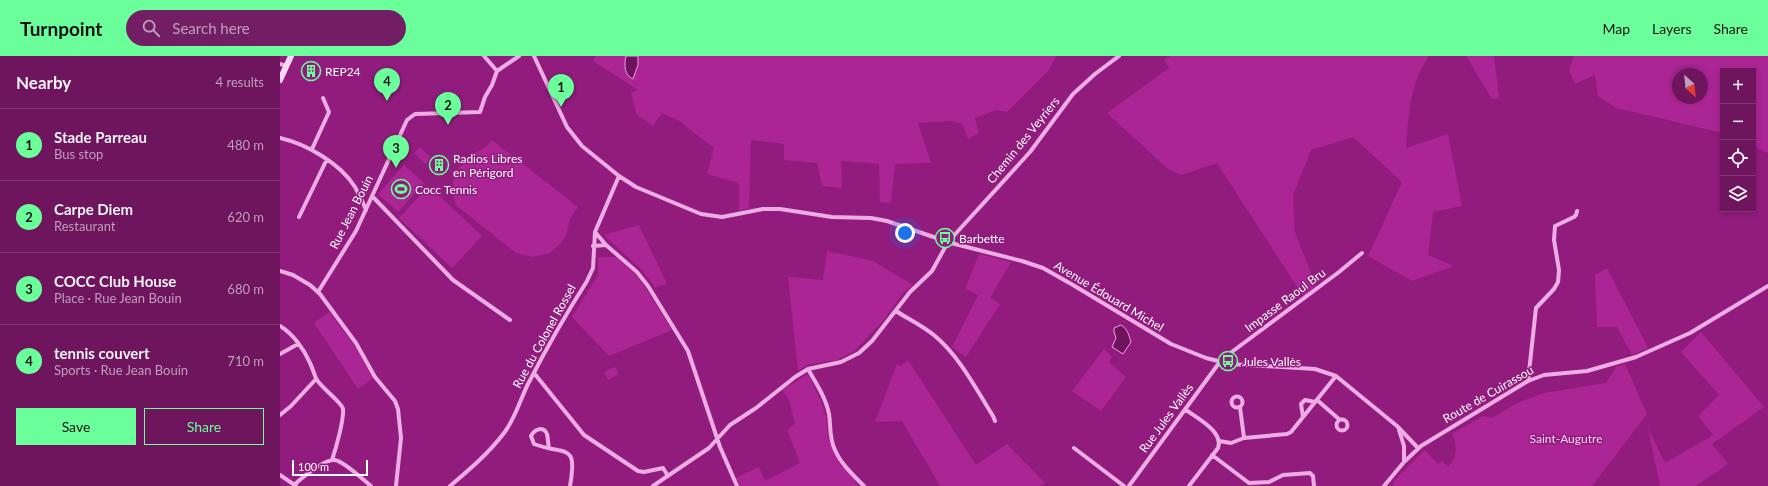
<!DOCTYPE html>
<html lang="en">
<head>
<meta charset="utf-8">
<style>
  :root { --surface:#6e155e; --page:#731e64; --text:#f1f3f6; --muted:#bf9fbc; --line:#803473; --accent:#6aff9a }
  body { margin:0; font-family:Lato,sans-serif; background:var(--page); color:var(--text) }
  .controls { position:absolute; right:12px; top:12px; display:grid; overflow:hidden; border-radius:0px; box-shadow:0 2px 6px #0003 }
  .controls button { width:36px; height:36px; display:grid; place-items:center; padding:0; border:0; border-bottom:1px solid var(--line); background:var(--surface); color:var(--text); font:20px sans-serif }
  .compass { position:absolute; left:1392px; top:12px; width:36px; height:36px; border-radius:50%; background:var(--surface); box-shadow:0 2px 6px #0003; rotate:153deg }
  .scale { position:absolute; left:12px; bottom:10px; width:76px; box-sizing:border-box; padding-left:4px; border:2px solid #fff; border-top:0; font-size:11px; line-height:14px; white-space:nowrap; color:#fff; -webkit-text-stroke:3px #921c7d; paint-order:stroke }
  .you { position:absolute; left:625px; top:177px; width:14px; height:14px; margin:-10px; border:3px solid #fff; border-radius:50%; background:#1a73e8; box-shadow:0 0 0 6px #1a73e833 }
  .badge { display:grid; place-items:center; width:26px; height:26px; border-radius:50%; background:var(--accent); color:#111; font-size:13px; font-weight:700 }
  .pin { position:absolute; translate:-50% -33px; filter:drop-shadow(0 1px 2px #0008) }
  .pin::after { content:''; position:absolute; top:21px; width:14px; height:12px; background:inherit; clip-path:polygon(0 0,100% 0,50% 100%) }
  .list { margin:0; padding:0; list-style:none }
  h2 { display:flex; justify-content:space-between; align-items:center; height:52px; margin:0; padding:0 16px; font-size:17px }
  h2 small { font-size:13px; font-weight:400; color:var(--muted) }
  .list li { display:grid; grid-template-columns:26px 1fr auto; gap:12px; align-items:center; box-sizing:border-box; height:72px; padding:0 16px; border-top:1px solid var(--line) }
  .list b { display:block; font-size:15px; white-space:nowrap }
  .list p { margin:0; font-size:13px; white-space:nowrap; color:var(--muted) }
  .list em { font-size:13px; font-style:normal; color:var(--muted) }
  .actions { display:flex; gap:8px; padding:12px 16px }
  .actions a { flex:1; padding:9px 0; border:1px solid var(--accent); border-radius:0px; text-align:center; font-size:14px; color:var(--accent) }
  .actions .main { background:var(--accent); color:#111 }
  .icon { flex:none; width:22px; height:22px; fill:none; stroke:currentColor; stroke-width:2; stroke-linecap:round; stroke-linejoin:round }
  .map { position:relative; flex:none; width:1488px; height:430px; overflow:hidden }
  header { display:flex; align-items:center; gap:24px; box-sizing:border-box; height:56px; padding:0 20px; background:var(--accent); color:#111 }
  header strong { font-size:19px }
  nav { display:flex; gap:22px; margin-inline-start:auto; font-size:14px }
  .search { width:280px; height:36px; background:var(--page); display:flex; align-items:center; gap:10px; box-sizing:border-box; padding:0 14px; border-radius:22px; color:var(--muted); font-size:15px }
  main { display:flex }
  aside { flex:1; background:var(--surface) }
  .map>svg:first-child { display:block }
</style>
</head>
<body>
<header>
<strong>Turnpoint</strong>
<div class="search"><svg class="icon" aria-label="search" viewBox="0 0 24 24"><circle cx="10" cy="10" r="6"/><path d="M15 15l6 6"/></svg>Search here</div>
<nav><a>Map</a><a>Layers</a><a>Share</a></nav>
</header>
<main>
<aside>
<h2>Nearby<small>4 results</small></h2>
<ul class="list">
<li><span class="badge">1</span><div><b>Stade Parreau</b><p>Bus stop</p></div><em>480 m</em></li>
<li><span class="badge">2</span><div><b>Carpe Diem</b><p>Restaurant</p></div><em>620 m</em></li>
<li><span class="badge">3</span><div><b>COCC Club House</b><p>Place · Rue Jean Bouin</p></div><em>680 m</em></li>
<li><span class="badge">4</span><div><b>tennis couvert</b><p>Sports · Rue Jean Bouin</p></div><em>710 m</em></li>
</ul>
<div class="actions"><a class="main">Save</a><a>Share</a></div>
</aside>
<div class="map">
<svg width="1488" height="430" viewBox="0 0 1488 430">
  <rect width="100%" height="100%" fill="#921c7d"/>
  <path fill="#ab2595" fill-rule="evenodd" d="M 316,0 L 777,0 L 767,16 L 727,56 L 717,54 L 695,62 L 699,77 L 688,83 L 682,68 L 671,65 L 638,67 L 651,107 L 615,108 L 611,147 L 600,146 L 599,108 L 561,105 L 562,132 L 542,130 L 537,107 L 504,104 L 504,88 L 471,84 L 469,152 L 459,155 L 459,127 L 427,118 L 434,92 L 398,64 L 382,57 L 373,70 L 357,59 L 351,37 L 358,34 L 313,5 Z
    M 890,0 L 1149,0 C 1129,29 1129,59 1126,92 L 1168,78 L 1182,150 L 1153,156 L 1148,199 L 1174,210 L 1132,225 L 1088,200 L 1122,126 L 1073,81 L 1031,94 L 1013,139 L 1015,176 L 1036,230 L 1023,240 L 937,107 L 901,119 L 888,113 L 827,57 L 889,12 L 884,4 Z
    M 1186,0 L 1214,0 L 1219,42 L 1212,43 Z
    M 1294,0 L 1488,0 L 1488,97 L 1473,90 L 1473,15 L 1443,15 L 1443,77 L 1336,52 L 1318,40 L 1315,19 L 1295,28 L 1289,14 ZM 1398,18 L 1422,18 L 1422,42 L 1398,42 Z
    M 212,84 L 298,151 L 290,163 L 286,179 L 281,187 L 270,197 L 253,201 L 236,197 L 177,150 C 168,131 174,113 190,100 C 199,93 204,95 212,84 Z
    M 140,91 L 151,102 L 145,108 L 134,97 Z
    M 124,109 L 144,127 L 118,156 L 98,138 Z
    M 149,130 L 202,180 L 172,212 L 119,162 Z
    M 359,169 L 387,228 L 375,231 L 361,213 L 324,179 Z
    M 547,195 L 593,205 L 633,229 L 623,237 L 603,265 L 574,295 L 557,304 L 530,308 L 518,315 L 508,221 L 543,224 Z
    M 699,198 L 731,206 L 710,242 L 720,248 L 686,301 L 672,291 L 698,239 L 685,233 Z
    M 318,201 L 336,201 L 353,216 L 363,228 L 392,274 L 329,300 L 292,261 L 318,219 Z
    M 1327,212 L 1368,292 L 1352,299 L 1337,271 L 1317,271 L 1315,219 Z
    M 49,256 L 78,295 L 93,322 L 78,333 L 34,267 Z
    M 1421,276 L 1484,351 L 1432,388 L 1448,408 L 1416,430 L 1380,430 L 1368,372 L 1385,407 L 1433,379 L 1418,360 L 1439,339 L 1401,296 Z
    M 824,293 L 832,301 L 829,306 L 846,321 L 821,355 L 792,335 Z
    M 628,304 L 696,409 L 727,388 L 765,427 L 760,430 L 660,430 L 622,365 L 595,366 L 617,308 L 620,310 Z
    M 1345,308 L 1367,358 L 1312,430 L 1114,430 L 1113,426 L 1145,394 L 1158,408 L 1162,405 L 1168,411 C 1177,401 1178,390 1172,378 L 1203,360 L 1212,362 L 1235,348 L 1264,337 L 1326,327 L 1336,311 Z
    M 335,311 L 339,318 L 328,324 L 324,316 Z
    M 528,318 L 541,345 L 546,361 L 549,386 L 559,407 L 579,430 L 460,430 L 456,422 L 479,411 L 485,425 L 520,407 L 507,374 L 515,368 L 509,344 L 502,334 Z"/>
  <path fill="#70135e" stroke="#f09fe4" d="M 346,0 L 358,0 L 358,9 L 353,23 C 344,19 344,9 346,0 Z
    M 841,269 C 848,273 849,280 851,286 L 843,298 L 832,291 L 836,282 L 834,276 L 834,272 Z"/>
  <g fill="none" stroke-linecap="round" stroke-linejoin="round">
    <path stroke="#eeace4" stroke-width="4" d="M 204,0 L 217,15
      M 254,0 L 287,71 L 302,90 L 339,120 L 356,131 L 421,158 L 442,161 L 483,153 L 500,153 L 552,161 L 591,162 L 607,165 L 671,187 L 742,205 L 763,212 L 793,229 L 891,288 L 926,302 L 950,308 L 1035,313 L 1056,320 L 1117,370 L 1138,392
      M 0,8 L 6,10
      M 0,82 C 26,88 60,107 75,131 C 79,138 83,146 86,154
      M 32,93 L 49,56 L 43,42
      M 92,140 L 173,224 L 230,264
      M 19,161 L 47,103
      M 315,176 L 326,189 L 357,216 L 368,230 L 408,295 L 440,391 L 457,430
      M 313,190 L 326,189
      M 0,215 L 13,219 L 30,229 L 40,238 L 76,287 L 95,321 L 115,345 L 118,353 L 121,382 L 116,430
      M 38,236 L 76,175 L 127,64 L 135,58 L 200,56 L 205,41 L 212,29 L 217,15 L 239,0
      M 616,255 C 628,263 643,270 655,280 C 680,301 696,333 713,360 L 715,365
      M 0,270 C 13,278 24,293 30,307 C 33,313 34,319 37,324 C 42,332 63,348 63,353 C 64,364 56,392 52,404
      M 0,298 L 18,288
      M 528,313 C 536,327 546,342 549,358 C 551,370 549,383 555,394 C 561,408 573,419 584,430
      M 254,317 L 304,379 L 358,415 L 364,416 L 383,412 L 388,420
      M 1248,325 L 1256,252 L 1274,233 L 1278,226 L 1279,214 L 1274,184 L 1275,170 L 1294,161 L 1296,159 L 1297,155
      M951.5 346a5.5 5.5 0 1 1 11 0a5.5 5.5 0 1 1-11 0Z
      M 1037,344 L 1060,364
      M 960,351 L 964,382
      M 905,353 C 916,362 944,375 938,392 L 909,430
      M 0,359 L 11,350 L 36,323
      M 1023,361 L 1021,348 L 1025,344 L 1035,346
      M1056.5 369a5.5 5.5 0 1 1 11 0a5.5 5.5 0 1 1-11 0Z
      M 1119,374 L 1124,390 L 1124,406
      M 939,385 L 951,387 L 964,382 L 1007,378 L 1011,376 L 1056,320
      M 269,392 C 268,388 268,382 267,378 C 263,369 254,374 251,380 L 254,388 C 285,400 298,385 290,430
      M 794,392 L 844,430
      M 932,399 L 969,427 L 989,426 L 1003,419 L 1030,417 L 1033,420 L 1034,430
      M 0,419 L 16,430
      M 15,428 C 23,421 44,403 55,404 C 65,406 82,423 91,430
      M 170,430 C 189,414 209,397 224,377 C 235,363 240,344 248,328 C 266,293 286,258 307,225 L 313,212 L 315,176 L 339,120
      M 373,430 L 429,392 L 450,369 L 476,352 L 515,321 L 528,313 L 561,306 L 579,297 L 592,285 L 630,236 L 652,215 L 668,186 L 750,96 L 793,38 L 815,18 L 839,0
      M 849,430 L 939,307 L 949,298 L 1059,216 L 1082,197
      M 1104,430 L 1124,406 L 1141,390 L 1248,325 L 1264,319 L 1307,315 L 1356,301 L 1410,277 L 1488,230"/>
    <path stroke="#fad9f4" stroke-width="6" d="M 0,24 L 11,0"/>
  </g>
  <defs>
    <symbol id="building-ring" viewBox="-11 -11 22 22"><circle r="9.5" fill="#921c7d" stroke="#6aff9a" stroke-width="1.5"/><path d="M-4-6H4V6H1V3H-1V6H-4ZM-2.5-4.3h1.7v1.8h-1.7ZM.8-4.3h1.7v1.8H.8ZM-2.5-1h1.7V.8h-1.7ZM.8-1h1.7V.8H.8Z" fill="#6aff9a"/></symbol>
    <symbol id="stadium-ring" viewBox="-11 -11 22 22"><circle r="9.5" fill="#921c7d" stroke="#6aff9a" stroke-width="1.5"/><path d="M0-5a6.5 5 0 1 0 0 10a6.5 5 0 1 0 0-10ZM-3.5-1.8h7v3.6h-7Z" fill="#6aff9a"/></symbol>
    <symbol id="bus-ring" viewBox="-11 -11 22 22"><circle r="9.5" fill="#921c7d" stroke="#6aff9a" stroke-width="1.5"/><path d="M-5-6H5V4H4V6H2V4H-2V6H-4V4H-5ZM-3.5-4V0h7V-4ZM-3.5 1.2v1.5H-2V1.2ZM2 1.2v1.5H3.5V1.2Z" fill="#6aff9a"/></symbol>
  </defs>
  <g fill-rule="evenodd">
    <use href="#building-ring" x="20" y="4" width="22" height="22"/>
    <use href="#building-ring" x="148" y="98" width="22" height="22"/>
    <use href="#stadium-ring" x="110" y="122" width="22" height="22"/>
    <use href="#bus-ring" x="654" y="171" width="22" height="22"/>
    <use href="#bus-ring" x="937" y="294" width="22" height="22"/>
  </g>
  <g text-anchor="middle" dominant-baseline="central" stroke-width="3" stroke-linejoin="round" paint-order="stroke">
    <g font-size="12" fill="#fff" stroke="#921c7d" text-anchor="start">
      <text x="45" y="15">REP24</text>
      <text x="173" y="102">Radios Libres<tspan x="173" dy="14">en Périgord</tspan></text>
      <text x="135" y="133">Cocc Tennis</text>
      <text x="679" y="182">Barbette</text>
      <text x="962" y="305">Jules Vallès</text>
    </g>
    <g font-size="12" fill="#fff" stroke="#921c7d">
      <text transform="translate(743 84) rotate(-51)">Chemin des Veyriers</text>
      <text transform="translate(71 156) rotate(-63)">Rue Jean Bouin</text>
      <text transform="translate(829 240) rotate(31)">Avenue Édouard Michel</text>
      <text transform="translate(1005 244) rotate(-37)">Impasse Raoul Bru</text>
      <text transform="translate(264 280) rotate(-61)">Rue du Colonel Rossel</text>
      <text transform="translate(1208 338) rotate(-30)">Route de Cuirassou</text>
      <text transform="translate(886 362) rotate(-54)">Rue Jules Vallès</text>
    </g>
    <g font-size="12" fill="#fad2f4" stroke="#921c7d">
      <text x="1286" y="382">Saint-Augutre</text>
    </g>
  </g>
</svg>
<div class="controls">
<button>+</button>
<button>−</button>
<button><svg class="icon" aria-label="locate" viewBox="0 0 24 24"><circle cx="12" cy="12" r="6"/><path d="M12 2v4M12 18v4M2 12h4M18 12h4"/></svg></button>
<button><svg class="icon" aria-label="layers" viewBox="0 0 24 24"><path d="M12 4l9 5-9 5-9-5zM3 14l9 5 9-5"/></svg></button>
</div>
<svg class="compass" viewBox="-18 -18 36 36"><path d="M0-13l5 13h-10z" fill="#e53935"/><path d="M0 13l5-13h-10z" fill="#bf9fbc"/></svg>
<div class="scale">100 m</div>
<div class="you"></div>
<div class="pin badge" style="left:281px;top:51px">1</div>
<div class="pin badge" style="left:168px;top:69px">2</div>
<div class="pin badge" style="left:116px;top:112px">3</div>
<div class="pin badge" style="left:107px;top:45px">4</div>
</div>
</main>
</body>
</html>
